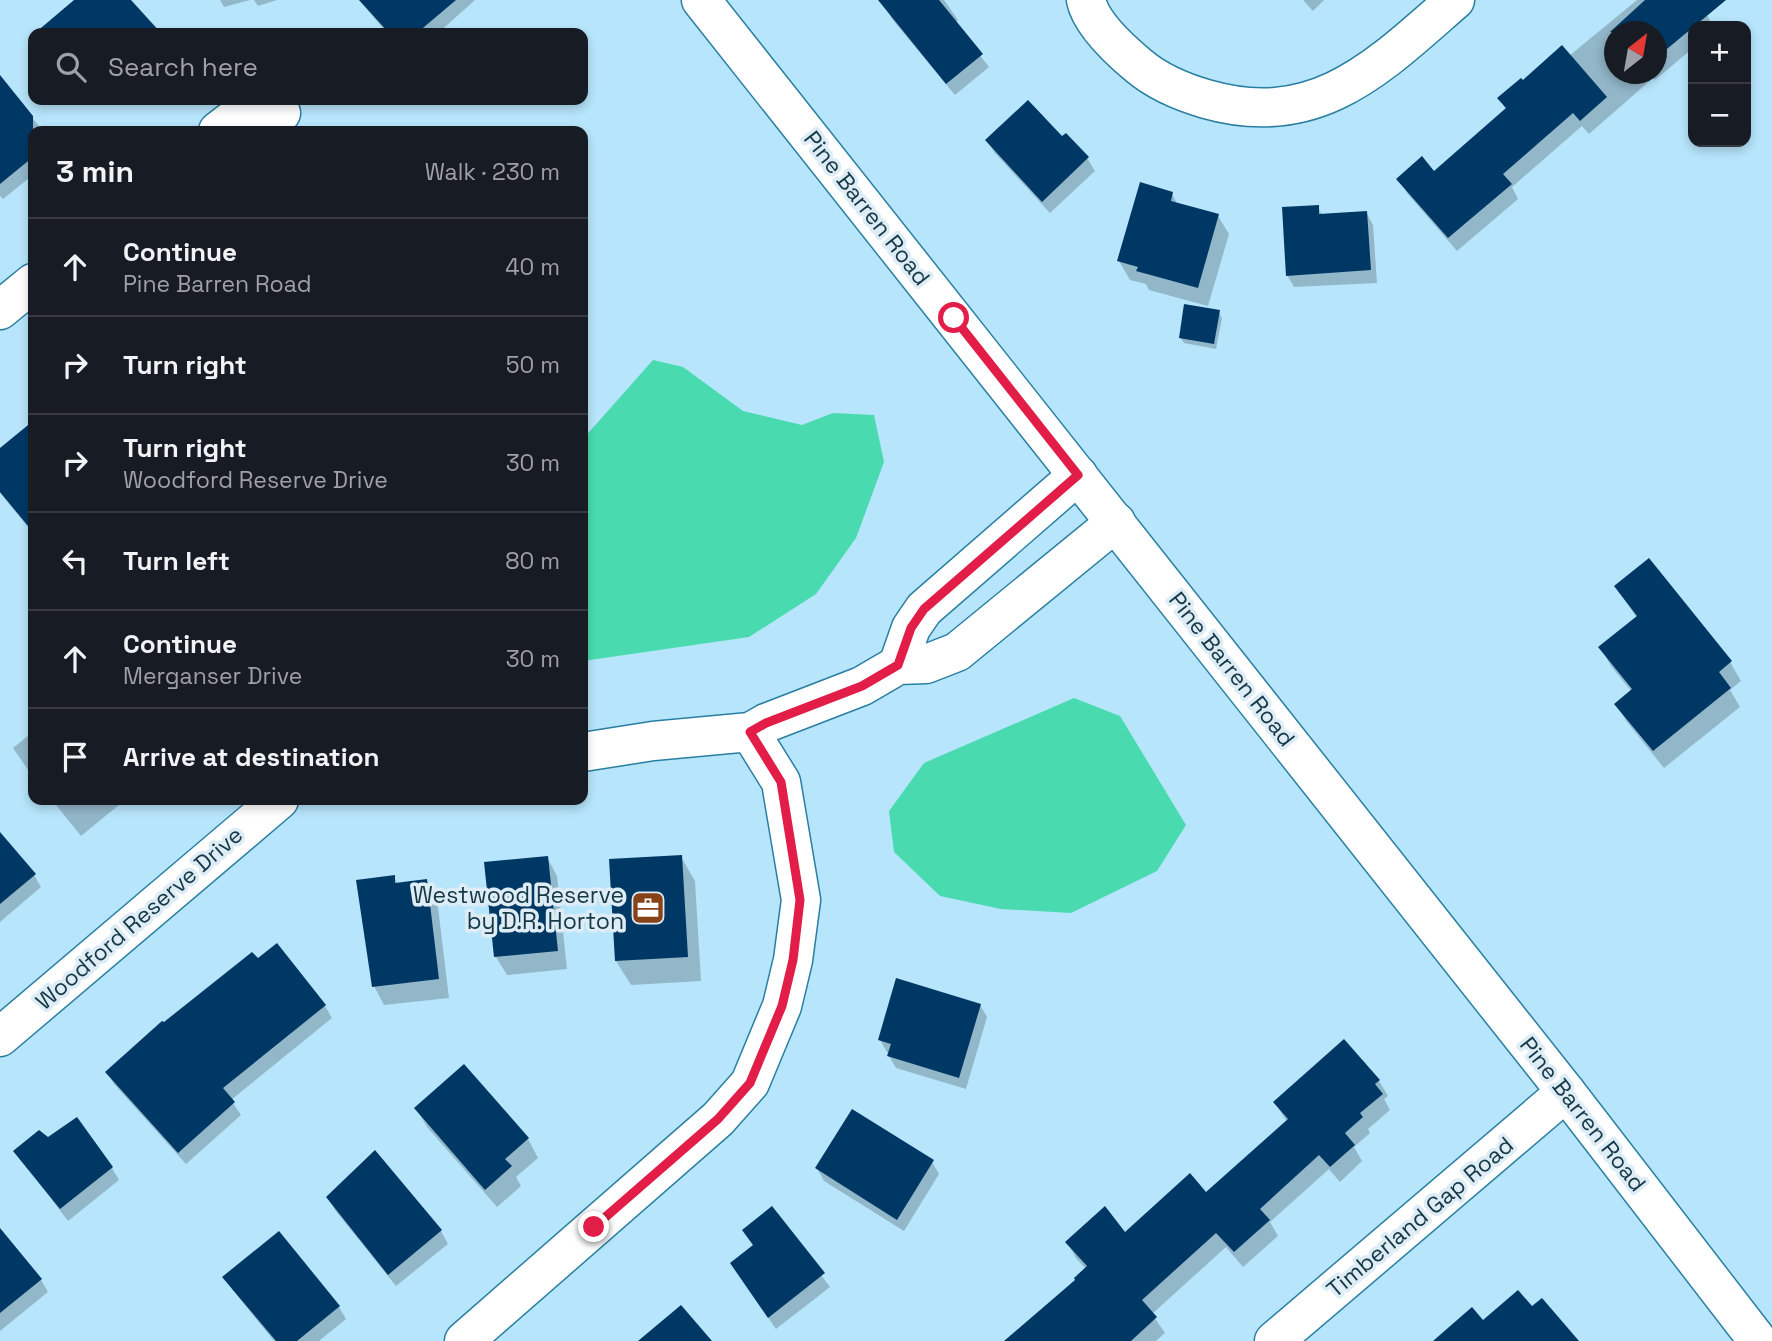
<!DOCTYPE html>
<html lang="en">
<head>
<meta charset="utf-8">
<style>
  :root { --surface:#171b24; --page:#242831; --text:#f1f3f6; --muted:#9ea1a6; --line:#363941 }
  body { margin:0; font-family:"Space Grotesk",sans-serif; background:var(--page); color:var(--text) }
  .controls { position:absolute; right:21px; top:21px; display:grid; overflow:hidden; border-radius:14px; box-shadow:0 4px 10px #0003 }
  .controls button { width:63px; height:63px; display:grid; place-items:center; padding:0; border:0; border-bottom:2px solid var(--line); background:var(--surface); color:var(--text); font:35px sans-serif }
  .compass { position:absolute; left:1604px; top:21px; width:63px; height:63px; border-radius:50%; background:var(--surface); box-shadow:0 4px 10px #0003; rotate:31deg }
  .stop { position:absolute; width:21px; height:21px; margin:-16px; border:5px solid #e11d48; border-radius:50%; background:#fff }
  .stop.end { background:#e11d48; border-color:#fff; box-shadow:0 2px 7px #0008 }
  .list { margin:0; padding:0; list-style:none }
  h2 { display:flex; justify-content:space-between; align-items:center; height:91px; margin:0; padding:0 28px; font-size:30px }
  h2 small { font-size:23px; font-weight:400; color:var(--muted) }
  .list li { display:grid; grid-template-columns:46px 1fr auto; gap:21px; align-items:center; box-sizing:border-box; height:98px; padding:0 28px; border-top:2px solid var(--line) }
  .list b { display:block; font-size:26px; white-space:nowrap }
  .list p { margin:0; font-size:23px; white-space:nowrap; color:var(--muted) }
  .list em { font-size:23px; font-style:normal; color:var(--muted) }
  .icon { flex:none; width:38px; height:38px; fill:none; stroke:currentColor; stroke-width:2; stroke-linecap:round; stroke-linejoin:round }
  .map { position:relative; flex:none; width:1772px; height:1341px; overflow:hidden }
  .search { position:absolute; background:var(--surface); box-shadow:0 4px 10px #0003; left:28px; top:28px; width:560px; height:77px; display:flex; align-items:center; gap:18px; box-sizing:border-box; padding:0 24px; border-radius:14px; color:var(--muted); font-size:26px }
  .panel { position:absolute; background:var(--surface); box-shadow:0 4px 10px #0003; left:28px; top:126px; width:560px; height:679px; border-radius:14px }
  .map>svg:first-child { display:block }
</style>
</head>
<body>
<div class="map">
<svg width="1772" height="1341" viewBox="0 0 1772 1341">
  <rect width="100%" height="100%" fill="#b7e5fc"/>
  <path fill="#49dbaf" d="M 653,360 L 683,367 L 743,411 L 802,425 L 833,413 L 874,415 L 884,462 L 856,538 L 816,594 L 749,637 L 583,661 L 583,439 Z
    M 1074,698 L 1120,716 L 1186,825 L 1157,871 L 1071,913 L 1001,909 L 940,896 L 894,852 L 889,811 L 924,763 Z"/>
  <path fill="#0003" fill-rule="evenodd" d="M 76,0 L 129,0 L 158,33 L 59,33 L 52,21 Z
    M 220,0 L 250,0 L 224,7 Z
    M 254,0 L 277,0 L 258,6 Z
    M 359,0 L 474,0 L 474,1 L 438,33 L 387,33 Z
    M 893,0 L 944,0 L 958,20 L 955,23 L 989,67 L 955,95 L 892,19 L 885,6 Z
    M 1303,0 L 1324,0 L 1313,11 Z
    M 1637,0 L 1719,0 L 1707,15 L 1713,26 L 1693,26 L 1693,48 L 1655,80 L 1653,78 L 1589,134 L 1582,126 L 1512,187 L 1518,199 L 1457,251 L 1407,193 L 1399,179 L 1434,173 L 1506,110 L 1500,98 L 1569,56 ZM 1614,32 L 1656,32 L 1656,74 L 1614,74 Z
    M 0,78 L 43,131 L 33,131 L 33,175 L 3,199 L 0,196 Z
    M 1062,139 L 1087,158 L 1095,171 L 1050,213 L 994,152 L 987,140 Z
    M 1172,194 L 1178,205 L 1218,216 L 1229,234 L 1208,306 L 1149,290 L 1146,284 L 1130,280 L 1119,261 Z
    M 1318,207 L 1322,215 L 1366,212 L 1373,225 L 1377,283 L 1294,287 L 1287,275 Z
    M 1219,312 L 1222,318 L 1216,349 L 1184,343 L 1180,337 Z
    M 33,423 L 33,533 L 0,493 L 0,450 Z
    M 1616,587 L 1730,662 L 1741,681 L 1730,690 L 1740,707 L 1664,768 L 1627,722 L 1616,704 L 1632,692 L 1611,666 L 1601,648 L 1637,618 Z
    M 33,732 L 33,777 L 13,748 Z
    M 52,800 L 125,800 L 81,836 Z
    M 0,835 L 34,875 L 41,887 L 0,922 Z
    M 547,857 L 557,876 L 567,969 L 507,975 L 496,957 Z
    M 681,857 L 695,881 L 701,981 L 631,985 L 616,961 Z
    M 394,877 L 398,884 L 426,881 L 437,899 L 449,998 L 384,1005 L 374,986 Z
    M 276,946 L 325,1006 L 332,1018 L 231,1100 L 241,1115 L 186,1164 L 114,1084 L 107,1072 L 164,1025 Z
    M 980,1005 L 987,1017 L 966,1089 L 896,1068 L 889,1056 L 890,1053 L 887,1052 L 880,1040 Z
    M 1344,1042 L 1379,1081 L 1388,1096 L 1384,1099 L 1390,1110 L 1368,1129 L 1370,1133 L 1354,1147 L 1362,1161 L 1340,1182 L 1329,1169 L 1270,1222 L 1278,1236 L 1243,1267 L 1226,1247 L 1152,1314 L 1165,1333 L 1156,1341 L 1007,1341 L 1077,1280 L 1086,1269 L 1076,1258 L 1067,1242 L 1125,1235 L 1206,1194 L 1287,1122 L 1275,1103 Z
    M 416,1108 L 528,1139 L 538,1158 L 516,1177 L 521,1186 L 497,1207 L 427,1127 Z
    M 48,1140 L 112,1168 L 119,1180 L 68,1221 L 15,1151 Z
    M 374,1152 L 441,1231 L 448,1244 L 396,1286 L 335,1210 L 328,1197 Z
    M 932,1162 L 939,1174 L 904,1231 L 824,1181 L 817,1168 Z
    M 772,1209 L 830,1287 L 776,1329 L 739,1275 L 754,1246 L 744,1230 Z
    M 0,1231 L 41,1280 L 48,1292 L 0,1331 Z
    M 225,1277 L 339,1307 L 346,1319 L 319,1341 L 274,1341 L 232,1289 Z"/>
  <path fill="#003865" d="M 74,0 L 131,0 L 161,33 L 35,33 Z
    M 359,0 L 456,0 L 417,33 L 389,33 Z
    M 878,0 L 939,0 L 983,54 L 946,84 Z
    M 1645,0 L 1726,0 L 1656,58 L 1656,32 L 1610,32 Z
    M 1562,45 L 1607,97 L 1580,121 L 1573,113 L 1503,174 L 1512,184 L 1448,238 L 1396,179 L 1422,156 L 1434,171 L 1506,108 L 1497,98 L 1521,78 L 1523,80 Z
    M 0,75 L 33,116 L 33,157 L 0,184 Z
    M 1028,100 L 1062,136 L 1066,133 L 1089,157 L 1042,202 L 985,140 Z
    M 1140,182 L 1173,192 L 1171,201 L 1219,214 L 1198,288 L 1136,271 L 1138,267 L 1117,261 Z
    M 1319,205 L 1319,214 L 1367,211 L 1371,270 L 1286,276 L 1282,207 Z
    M 1184,304 L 1220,310 L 1214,344 L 1179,338 Z
    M 33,421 L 33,532 L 0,492 L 0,448 Z
    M 1649,558 L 1732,661 L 1719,672 L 1731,688 L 1653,751 L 1614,704 L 1632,689 L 1598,647 L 1637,616 L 1614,586 Z
    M 0,832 L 36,874 L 0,904 Z
    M 682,855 L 688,957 L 615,961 L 609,859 Z
    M 548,856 L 558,951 L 494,957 L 484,862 Z
    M 395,875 L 395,883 L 427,879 L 439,979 L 372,987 L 356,880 Z
    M 277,943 L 326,1005 L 223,1088 L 235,1102 L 178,1153 L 105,1072 L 162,1021 L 164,1022 L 252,952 L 258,958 Z
    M 896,978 L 981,1004 L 959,1078 L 887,1056 L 891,1044 L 878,1040 Z
    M 1344,1039 L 1380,1080 L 1375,1084 L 1383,1094 L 1360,1113 L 1363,1117 L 1345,1133 L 1355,1145 L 1330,1167 L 1319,1155 L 1260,1209 L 1270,1220 L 1234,1252 L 1216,1233 L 1142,1300 L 1157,1317 L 1131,1341 L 1004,1341 L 1075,1280 L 1074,1278 L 1087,1266 L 1065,1242 L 1105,1206 L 1125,1232 L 1190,1173 L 1206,1192 L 1288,1119 L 1273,1102 Z
    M 464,1064 L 529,1138 L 505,1159 L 512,1166 L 485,1190 L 414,1108 Z
    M 852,1109 L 934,1160 L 897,1220 L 815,1168 Z
    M 77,1117 L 113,1167 L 60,1209 L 13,1151 L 39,1130 L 48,1137 Z
    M 375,1150 L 442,1230 L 388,1275 L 326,1197 Z
    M 772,1206 L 825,1273 L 768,1318 L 730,1263 L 753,1245 L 742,1230 Z
    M 0,1228 L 42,1279 L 0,1313 Z
    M 279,1231 L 340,1306 L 297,1341 L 276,1341 L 222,1277 Z
    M 1518,1290 L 1532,1306 L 1542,1298 L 1579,1341 L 1433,1341 L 1472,1307 L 1483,1320 Z
    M 681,1305 L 712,1341 L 638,1341 Z"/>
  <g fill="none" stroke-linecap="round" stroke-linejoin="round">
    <defs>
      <path id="street" d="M 1086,0 C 1091,24 1121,51 1139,66 C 1158,82 1182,92 1206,99 C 1317,131 1378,67 1455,0
        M 218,131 L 231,121 L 281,113
        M 0,310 L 33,283
        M 898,665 L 911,628 L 924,609 L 1078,475
        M 583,752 L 653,741 L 750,732 L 766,723 L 862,686 L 898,665 L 926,664 L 957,652 L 1116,522
        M 0,1037 L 279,800
        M 464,1341 L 718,1119 L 750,1083 L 782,1006 L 793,960 L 801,900 L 781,782 L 750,732
        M 1274,1341 L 1566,1092"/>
      <path id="secondary" d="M 701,0 L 1566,1092 L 1758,1341"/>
    </defs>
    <use href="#street" stroke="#297fa2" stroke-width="41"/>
    <use href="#secondary" stroke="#297fa2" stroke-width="41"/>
    <use href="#street" stroke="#fff" stroke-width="38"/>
    <use href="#secondary" stroke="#fff" stroke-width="38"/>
  </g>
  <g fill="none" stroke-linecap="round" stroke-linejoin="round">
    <path stroke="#e11d48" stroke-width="9" d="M 594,1227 L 718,1119 L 750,1083 L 782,1006 L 793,960 L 800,900 L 781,782 L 750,732 L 766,723 L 862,686 L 898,665 L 911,628 L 924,609 L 1078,475 L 954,318"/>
  </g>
  <defs>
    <symbol id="office-square" viewBox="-11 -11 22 22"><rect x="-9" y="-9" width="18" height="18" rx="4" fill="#874317" stroke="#deedf5"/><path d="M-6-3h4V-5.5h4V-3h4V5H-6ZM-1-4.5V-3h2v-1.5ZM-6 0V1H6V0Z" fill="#fff"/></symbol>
  </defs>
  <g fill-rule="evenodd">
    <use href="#office-square" x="629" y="889" width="38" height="38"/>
  </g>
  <g text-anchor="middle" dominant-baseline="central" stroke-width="7" stroke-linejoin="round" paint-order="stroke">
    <g font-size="23" fill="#153847" stroke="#deedf5">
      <text transform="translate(867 208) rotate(52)">Pine Barren Road</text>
      <text transform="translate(1232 669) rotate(52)">Pine Barren Road</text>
      <text transform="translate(139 918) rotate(-41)">Woodford Reserve Drive</text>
      <text transform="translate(1583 1114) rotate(52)">Pine Barren Road</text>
      <text transform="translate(1420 1217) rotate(-40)">Timberland Gap Road</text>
    </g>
    <g font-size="23" fill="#153847" stroke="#deedf5" text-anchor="end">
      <text x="624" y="895">Westwood Reserve<tspan x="624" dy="26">by D.R. Horton</tspan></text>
    </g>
  </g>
</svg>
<div class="controls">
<button>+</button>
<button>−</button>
</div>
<svg class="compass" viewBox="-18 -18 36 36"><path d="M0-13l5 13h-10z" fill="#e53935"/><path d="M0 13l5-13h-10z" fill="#9ea1a6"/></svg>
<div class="stop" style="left:954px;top:318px"></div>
<div class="stop end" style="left:594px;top:1227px"></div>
<div class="search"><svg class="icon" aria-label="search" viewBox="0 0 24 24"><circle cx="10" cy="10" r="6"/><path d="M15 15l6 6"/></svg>Search here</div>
<section class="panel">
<h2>3 min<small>Walk · 230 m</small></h2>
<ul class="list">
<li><svg class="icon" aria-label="ahead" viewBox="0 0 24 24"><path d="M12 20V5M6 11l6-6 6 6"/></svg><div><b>Continue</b><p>Pine Barren Road</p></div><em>40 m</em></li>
<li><svg class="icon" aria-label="right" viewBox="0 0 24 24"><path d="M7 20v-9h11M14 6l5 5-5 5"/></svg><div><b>Turn right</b></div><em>50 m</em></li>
<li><svg class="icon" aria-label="right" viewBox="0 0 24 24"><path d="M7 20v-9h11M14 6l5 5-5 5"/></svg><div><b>Turn right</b><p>Woodford Reserve Drive</p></div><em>30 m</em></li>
<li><svg class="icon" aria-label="left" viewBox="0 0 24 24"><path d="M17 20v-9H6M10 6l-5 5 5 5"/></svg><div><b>Turn left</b></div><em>80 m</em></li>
<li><svg class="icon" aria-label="ahead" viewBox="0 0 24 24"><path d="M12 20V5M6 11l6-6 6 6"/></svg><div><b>Continue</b><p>Merganser Drive</p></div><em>30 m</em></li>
<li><svg class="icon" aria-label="arrive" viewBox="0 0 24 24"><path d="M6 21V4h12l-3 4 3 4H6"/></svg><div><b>Arrive at destination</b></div></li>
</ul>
</section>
</div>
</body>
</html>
